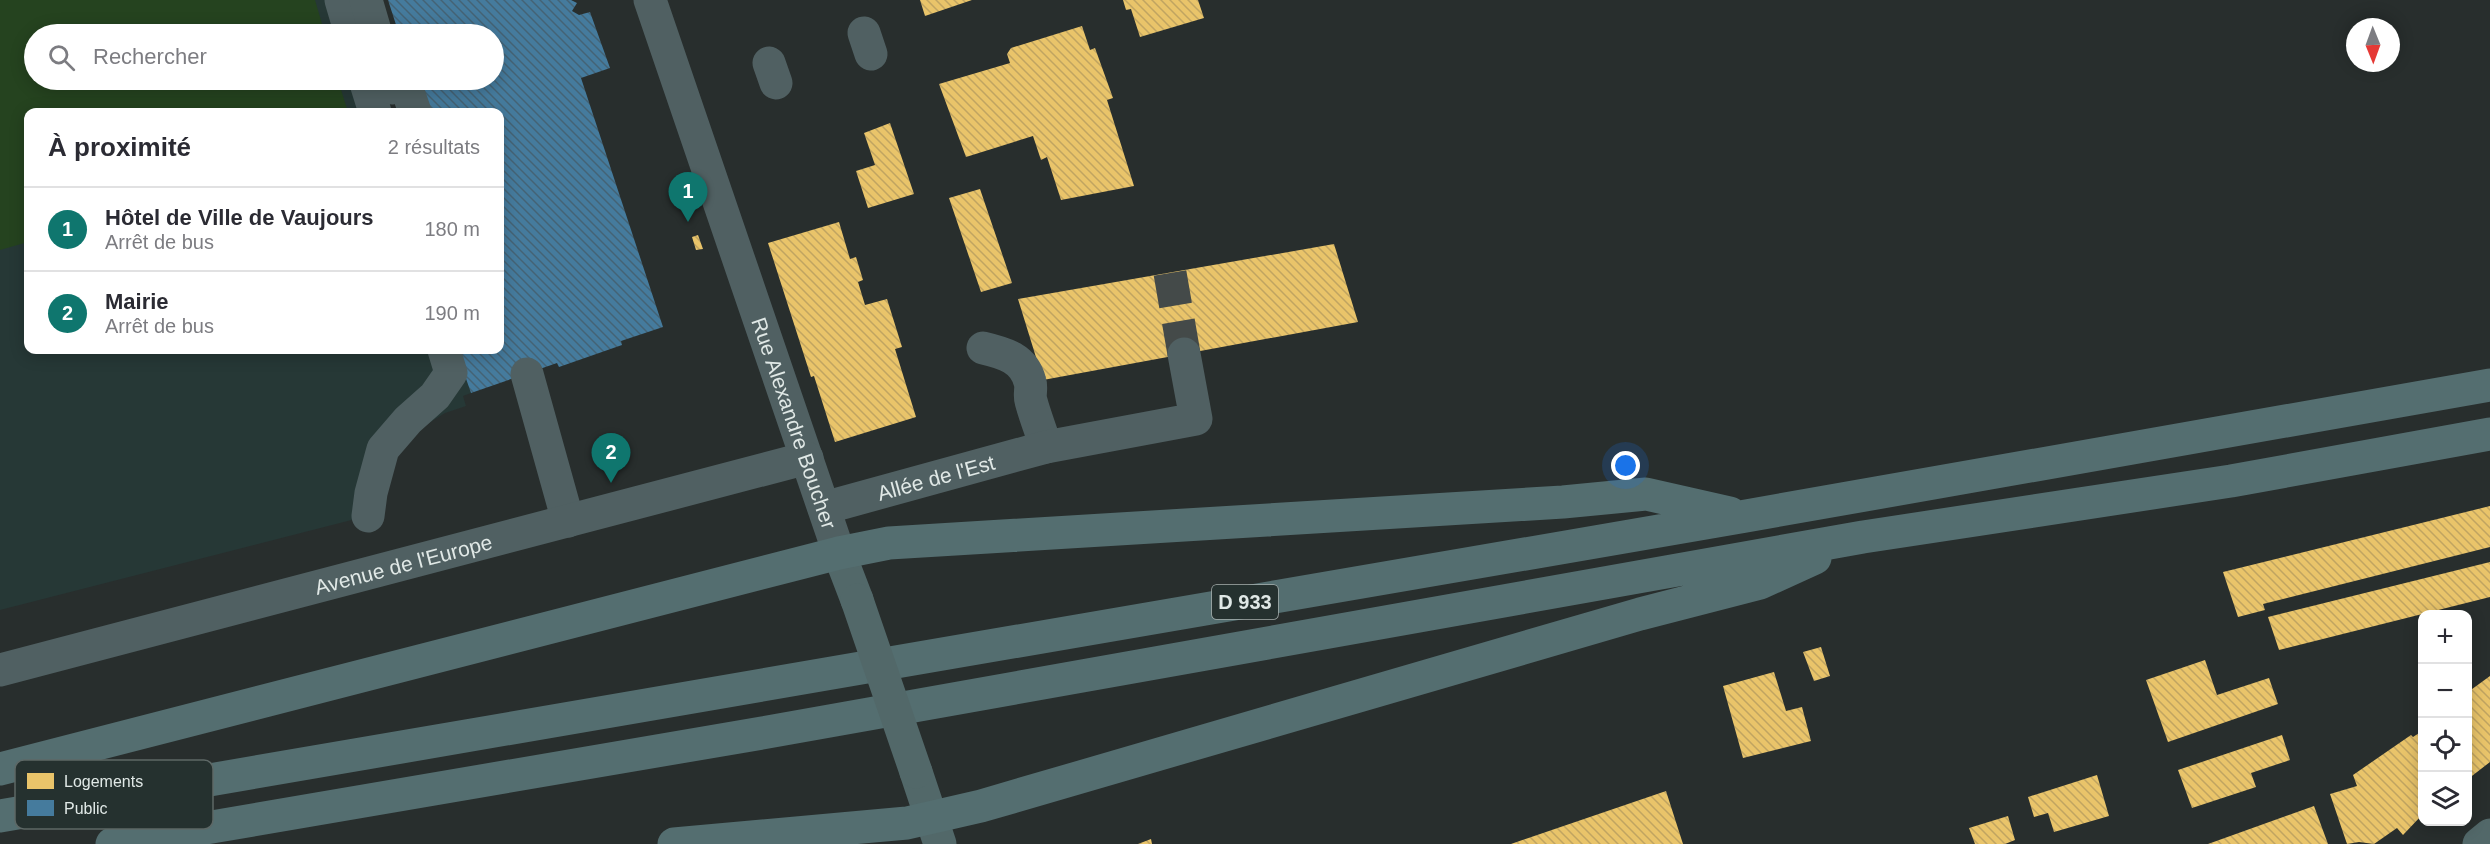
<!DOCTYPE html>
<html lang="fr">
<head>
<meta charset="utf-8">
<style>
  :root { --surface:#fff; --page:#f2f2f3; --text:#2b2b33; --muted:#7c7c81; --line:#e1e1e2; --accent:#0f766e }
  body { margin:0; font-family:Arial,sans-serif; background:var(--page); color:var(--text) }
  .controls { position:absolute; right:18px; bottom:18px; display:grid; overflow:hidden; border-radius:12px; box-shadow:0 3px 15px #0003 }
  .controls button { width:54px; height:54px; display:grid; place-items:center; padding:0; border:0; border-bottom:2px solid var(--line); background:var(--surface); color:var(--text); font:30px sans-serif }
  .compass { position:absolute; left:2346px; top:18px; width:54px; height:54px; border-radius:50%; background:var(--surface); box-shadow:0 3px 15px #0003; rotate:179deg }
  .you { position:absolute; left:1626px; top:466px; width:21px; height:21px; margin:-15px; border:4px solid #fff; border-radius:50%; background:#1a73e8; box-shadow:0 0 0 9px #1a73e833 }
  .badge { display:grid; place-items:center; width:39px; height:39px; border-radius:50%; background:var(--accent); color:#fff; font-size:20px; font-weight:700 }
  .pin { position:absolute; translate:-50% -50px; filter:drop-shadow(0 2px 3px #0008) }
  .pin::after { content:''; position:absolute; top:32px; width:21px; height:18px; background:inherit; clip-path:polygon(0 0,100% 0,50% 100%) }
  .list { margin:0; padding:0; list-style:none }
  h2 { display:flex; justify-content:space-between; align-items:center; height:78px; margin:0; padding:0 24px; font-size:26px }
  h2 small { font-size:20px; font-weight:400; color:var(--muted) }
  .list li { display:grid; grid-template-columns:39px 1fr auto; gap:18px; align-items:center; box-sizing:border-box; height:84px; padding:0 24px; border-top:2px solid var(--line) }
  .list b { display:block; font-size:22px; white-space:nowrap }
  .list p { margin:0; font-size:20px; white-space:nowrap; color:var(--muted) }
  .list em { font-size:20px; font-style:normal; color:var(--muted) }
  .icon { flex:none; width:33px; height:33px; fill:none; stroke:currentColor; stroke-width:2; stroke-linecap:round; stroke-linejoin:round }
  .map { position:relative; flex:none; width:2490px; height:844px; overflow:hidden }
  .search { position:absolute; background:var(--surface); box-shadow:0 3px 15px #0003; left:24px; top:24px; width:480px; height:66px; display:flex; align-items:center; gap:15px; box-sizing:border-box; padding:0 21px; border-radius:33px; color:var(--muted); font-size:22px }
  .panel { position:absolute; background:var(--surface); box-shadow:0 3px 15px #0003; left:24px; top:108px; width:480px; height:246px; border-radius:12px }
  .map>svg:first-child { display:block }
</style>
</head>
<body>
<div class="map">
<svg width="2490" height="844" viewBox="0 0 2490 844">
  <defs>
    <pattern id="homes-back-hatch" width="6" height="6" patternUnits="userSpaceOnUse" patternTransform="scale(1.5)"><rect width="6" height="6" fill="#e9c46a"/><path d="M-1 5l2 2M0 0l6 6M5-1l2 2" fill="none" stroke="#c0a461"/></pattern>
    <pattern id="public-back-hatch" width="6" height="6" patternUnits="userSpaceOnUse" patternTransform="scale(1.5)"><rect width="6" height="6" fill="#457b9d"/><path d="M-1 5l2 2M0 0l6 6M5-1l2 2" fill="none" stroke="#446375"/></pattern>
  </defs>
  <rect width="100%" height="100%" fill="#282e2d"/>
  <path fill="#263836" d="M 0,0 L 353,0 L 362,34 L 34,34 L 34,80 L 373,80 L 381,112 L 28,112 L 28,350 L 456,350 L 471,393 L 463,396 L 466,406 L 445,413 L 424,426 L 396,458 L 375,514 L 0,610 Z"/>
  <path fill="#25431f" d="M 0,0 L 315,0 L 325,34 L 34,34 L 34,80 L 338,80 L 348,112 L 28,112 L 28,242 L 0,250 Z"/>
  <path fill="url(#homes-back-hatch)" d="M 920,0 L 972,0 L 925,16 Z
    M 1123,0 L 1198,0 L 1204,18 L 1140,37 L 1131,9 L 1126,10 Z
    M 1082,26 L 1090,50 L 1095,48 L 1113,98 L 1107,100 L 1134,186 L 1061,200 L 1047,157 L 1041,160 L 1033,136 L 966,157 L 939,84 L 1010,63 L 1007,54 L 1011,48 Z
    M 890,123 L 914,194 L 868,208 L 856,171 L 875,165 L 864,133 Z
    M 980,189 L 1012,283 L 981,292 L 949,198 Z
    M 839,222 L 850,259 L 856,257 L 863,280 L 858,282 L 865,305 L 887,299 L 902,347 L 895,349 L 916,417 L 835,442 L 814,376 L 811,377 L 768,243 Z
    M 698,235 L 703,249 L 696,250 L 692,237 Z
    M 1334,244 L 1358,322 L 1043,380 L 1018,299 Z
    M 2490,506 L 2490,547 L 2263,604 L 2265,610 L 2238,617 L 2223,572 Z
    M 2490,562 L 2490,597 L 2279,650 L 2268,617 Z
    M 1821,647 L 1830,676 L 1814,681 L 1803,652 Z
    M 2205,660 L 2217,695 L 2269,678 L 2278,704 L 2168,742 L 2146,680 Z
    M 1774,672 L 1786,711 L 1802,707 L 1811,741 L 1743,758 L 1723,686 Z
    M 2490,676 L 2490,762 L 2468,779 L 2468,692 Z
    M 2422,731 L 2422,815 L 2403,835 L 2397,828 L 2374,844 L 2359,842 L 2347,844 L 2330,794 L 2357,786 L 2353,775 L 2411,735 L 2413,737 Z
    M 2282,735 L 2290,760 L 2251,773 L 2256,787 L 2192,808 L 2178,770 Z
    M 2097,775 L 2109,816 L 2054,832 L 2048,813 L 2034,817 L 2028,797 Z
    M 1666,791 L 1683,844 L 1511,844 Z
    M 2314,806 L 2328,844 L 2208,844 Z
    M 2008,816 L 2015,840 L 2005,844 L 1975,844 L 1969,828 Z
    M 1151,839 L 1152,844 L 1138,844 Z"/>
  <path fill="url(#public-back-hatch)" d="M 388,0 L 571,0 L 577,3 L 572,11 L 579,15 L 590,12 L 610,68 L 581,78 L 663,327 L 621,341 L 622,345 L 559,367 L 557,363 L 471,393 L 456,350 L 500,350 L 500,112 L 422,112 L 421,85 L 426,84 L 425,80 L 494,80 L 494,34 L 399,34 Z"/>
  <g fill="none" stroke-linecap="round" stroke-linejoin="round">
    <path stroke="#444a49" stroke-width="33" stroke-dasharray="33 16" stroke-linecap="butt" d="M 1170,273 L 1184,354"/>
    <g stroke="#506062" stroke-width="33">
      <path d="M 341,0 L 351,34"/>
      <path d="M 366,0 L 376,34"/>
      <path id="s1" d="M 650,0 L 839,553"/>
      <path d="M 864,33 L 871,54"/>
      <path d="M 769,63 L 776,83"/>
      <path d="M 365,80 L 375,112"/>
      <path d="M 390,80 L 392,88 L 406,86 L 415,112"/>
      <path d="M 983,348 C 1004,353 1024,358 1030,382 C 1032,388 1029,395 1031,401 C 1035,416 1041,431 1046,447"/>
      <path d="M 527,374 L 568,521"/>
      <path id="s2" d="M 824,508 L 1046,447 L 1196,419 L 1184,354"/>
      <path d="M 368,516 L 371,493 L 383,449 L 408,420 L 435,396 L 451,373 L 444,350"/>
      <path id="s3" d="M 0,670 L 807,458"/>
    </g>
    <path stroke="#526869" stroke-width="33" d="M 839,553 L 857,600
      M 916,772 L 940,844
      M 2479,844 L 2490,835"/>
    <path stroke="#546e70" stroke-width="33" d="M 0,769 L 839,553 L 889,543 L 1563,502 L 1646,494 L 1730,513
      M 0,816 L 1746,516 L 2490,385
      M 112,844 L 762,733 L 1863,537 L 2231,481 L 2490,434
      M 674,844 L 907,823 L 981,806 L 1640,614 L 1760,583 L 1815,558"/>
    <path stroke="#526869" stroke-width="33" d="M 857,600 L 916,772"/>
  </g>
  <g text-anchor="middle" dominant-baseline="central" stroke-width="6" stroke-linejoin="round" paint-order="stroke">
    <rect fill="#25312f" stroke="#a8b1af" stroke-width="1.5" x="1212" y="585" width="66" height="34" rx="4.5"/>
    <g font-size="20" font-weight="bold" fill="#e0e8e6">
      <text x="1245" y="602">D 933</text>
    </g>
    <g font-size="21" fill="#e0e8e6" stroke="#25312f">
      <text stroke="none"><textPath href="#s1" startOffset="447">Rue Alexandre Boucher</textPath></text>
      <text stroke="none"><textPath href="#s2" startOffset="116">Allée de l'Est</textPath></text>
      <text stroke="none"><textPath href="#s3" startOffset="417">Avenue de l'Europe</textPath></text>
    </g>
  </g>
  <rect x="15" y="760" width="198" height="69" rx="9" fill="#25312f" stroke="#5d6866" stroke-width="1.5"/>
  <rect x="27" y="773" width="27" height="16" fill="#e9c46a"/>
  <rect x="27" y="800" width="27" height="16" fill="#457b9d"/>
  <g font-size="16" fill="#e0e8e6">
    <text x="64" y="787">Logements</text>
    <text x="64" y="814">Public</text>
  </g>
</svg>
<div class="controls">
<button>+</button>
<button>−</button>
<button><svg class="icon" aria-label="locate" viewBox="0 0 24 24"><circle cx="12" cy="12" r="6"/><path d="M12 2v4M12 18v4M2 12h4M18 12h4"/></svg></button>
<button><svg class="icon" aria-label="layers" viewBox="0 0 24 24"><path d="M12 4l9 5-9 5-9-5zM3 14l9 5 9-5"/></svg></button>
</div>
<svg class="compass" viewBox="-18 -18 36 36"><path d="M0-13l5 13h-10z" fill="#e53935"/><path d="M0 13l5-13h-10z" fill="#7c7c81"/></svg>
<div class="you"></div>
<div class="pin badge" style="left:688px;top:222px">1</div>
<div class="pin badge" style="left:611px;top:483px">2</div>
<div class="search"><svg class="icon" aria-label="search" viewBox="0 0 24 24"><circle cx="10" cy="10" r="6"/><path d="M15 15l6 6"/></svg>Rechercher</div>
<section class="panel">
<h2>À proximité<small>2 résultats</small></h2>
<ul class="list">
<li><span class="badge">1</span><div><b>Hôtel de Ville de Vaujours</b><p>Arrêt de bus</p></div><em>180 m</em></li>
<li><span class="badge">2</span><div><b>Mairie</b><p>Arrêt de bus</p></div><em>190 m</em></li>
</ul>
</section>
</div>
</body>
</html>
